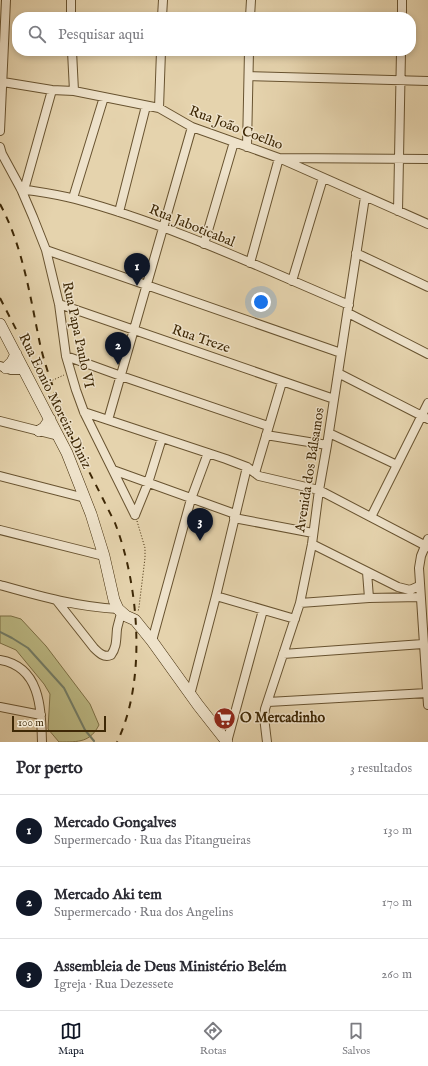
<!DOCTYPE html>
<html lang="pt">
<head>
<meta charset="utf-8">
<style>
  :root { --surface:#fff; --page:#f2f2f3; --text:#2b2b33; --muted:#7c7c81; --line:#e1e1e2; --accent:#111827 }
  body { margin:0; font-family:"IM FELL English",serif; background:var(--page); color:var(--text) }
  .scale { position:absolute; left:12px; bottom:10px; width:94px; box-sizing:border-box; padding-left:4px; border:2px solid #3e2806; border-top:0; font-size:11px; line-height:14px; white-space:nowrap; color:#3e2806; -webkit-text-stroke:3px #eee2ca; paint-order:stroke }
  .you { position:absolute; left:261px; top:302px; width:14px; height:14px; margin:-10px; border:3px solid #fff; border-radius:50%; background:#1a73e8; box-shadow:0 0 0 6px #1a73e833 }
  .badge { display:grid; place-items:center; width:26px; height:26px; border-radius:50%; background:var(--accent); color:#fff; font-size:13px; font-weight:700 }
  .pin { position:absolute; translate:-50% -33px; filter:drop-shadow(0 1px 2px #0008) }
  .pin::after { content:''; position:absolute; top:21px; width:14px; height:12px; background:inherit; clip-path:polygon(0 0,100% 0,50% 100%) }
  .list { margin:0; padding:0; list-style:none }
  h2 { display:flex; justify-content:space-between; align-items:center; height:52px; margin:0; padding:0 16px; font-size:17px }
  h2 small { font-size:13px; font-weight:400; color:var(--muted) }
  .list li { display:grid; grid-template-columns:26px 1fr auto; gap:12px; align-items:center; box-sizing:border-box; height:72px; padding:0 16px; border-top:1px solid var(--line) }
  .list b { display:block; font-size:15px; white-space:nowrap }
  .list p { margin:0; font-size:13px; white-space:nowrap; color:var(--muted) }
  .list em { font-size:13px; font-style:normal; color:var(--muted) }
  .icon { flex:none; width:22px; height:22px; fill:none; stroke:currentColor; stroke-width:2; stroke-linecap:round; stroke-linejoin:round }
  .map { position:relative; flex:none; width:428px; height:742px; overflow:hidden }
  .search { position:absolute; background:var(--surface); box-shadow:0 2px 6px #0003; left:12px; right:12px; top:12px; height:44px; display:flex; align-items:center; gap:10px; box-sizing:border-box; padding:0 14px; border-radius:16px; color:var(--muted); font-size:15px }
  .sheet { height:268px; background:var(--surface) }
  nav { display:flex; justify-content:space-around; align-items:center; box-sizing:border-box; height:56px; border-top:1px solid var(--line); background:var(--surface); font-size:11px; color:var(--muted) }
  nav a { display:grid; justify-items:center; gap:2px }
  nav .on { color:var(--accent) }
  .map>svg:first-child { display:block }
</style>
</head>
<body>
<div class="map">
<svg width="428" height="742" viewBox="0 0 428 742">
  <rect width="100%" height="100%" fill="#e5d3ad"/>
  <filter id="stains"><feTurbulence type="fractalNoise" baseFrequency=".005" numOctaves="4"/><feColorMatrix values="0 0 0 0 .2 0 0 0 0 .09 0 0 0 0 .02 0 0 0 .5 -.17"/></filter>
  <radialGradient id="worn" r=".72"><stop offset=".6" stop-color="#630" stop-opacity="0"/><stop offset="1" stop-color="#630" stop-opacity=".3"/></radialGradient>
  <path fill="#bcba85" stroke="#7d7146" d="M 0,616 L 11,616 L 21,619 L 46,646 L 90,704 L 99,725 C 90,742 80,742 59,742 L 48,729 L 50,694 L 44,684 L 16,650 L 0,643 Z"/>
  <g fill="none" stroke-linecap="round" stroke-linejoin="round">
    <path stroke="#737e69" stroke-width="2" d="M 0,632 L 12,638 L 28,648 L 64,688 L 85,730 L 94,741"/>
    <defs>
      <path id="street" d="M 71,0 L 71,17
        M 162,17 L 163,0
        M 250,17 L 251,0
        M 402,17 L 402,0
        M 72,51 L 74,91
        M 249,76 L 428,81
        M 3,82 L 52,90 L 74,91 L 159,108 L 192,127 L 279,158 L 428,224
        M 159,108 L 161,51
        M 0,131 L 6,0
        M 0,147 L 2,154 L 21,189 L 33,217 L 46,250 L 59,304 L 66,356 L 76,390 L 84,412 L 135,515
        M 247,147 L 249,51
        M 21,189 C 39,192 57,194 75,199 C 169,224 259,267 349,305
        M 24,190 L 52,90
        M 73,198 L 104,97
        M 398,211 L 401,51
        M 119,212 L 146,106
        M 204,244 L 234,142
        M 46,250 L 341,353
        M 356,253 L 428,287
        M 250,263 L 279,158 L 428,159
        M 292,281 L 323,178
        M 59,304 L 334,399
        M 348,313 L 428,354
        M 66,356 L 121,376 L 268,426
        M 0,366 L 11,370 L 25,370
        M 338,373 L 428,419
        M 84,412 L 226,459 L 247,467 L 259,476 L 319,490 L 428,547
        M 108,420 L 192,127
        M 0,421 L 59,436
        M 329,433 L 397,465
        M 266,435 L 327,445
        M 113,470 L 235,514
        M 255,473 L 282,382
        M 0,476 L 85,498
        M 135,515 L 148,483 L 162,438
        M 371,517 L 428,403
        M 234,518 L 313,533
        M 0,530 L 104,556
        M 428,539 L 421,556 L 419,568 L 428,705
        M 312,544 L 398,587 L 410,590 L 419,586
        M 367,572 L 369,598
        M 0,585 C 39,596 77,607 118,609
        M 216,596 L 295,619
        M 57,601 L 94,648 C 99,653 104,658 111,655 C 117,647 116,639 117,629 C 118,624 120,618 121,613
        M 300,603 L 369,598 L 420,597
        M 152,641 L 191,499 L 208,453
        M 283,654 L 423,644
        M 0,660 C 41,667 41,709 42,742
        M 190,695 L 216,596 L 247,467
        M 268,702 L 427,693
        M 0,707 L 41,715
        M 227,742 L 263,610
        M 267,742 L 264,717 L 265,709 L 300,603 L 312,544 L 319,490 L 327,445 L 365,197"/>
      <path id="secondary" d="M 0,324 L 67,453 L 91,514 L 104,556 L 114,600 L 118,609 L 126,616 L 135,620 L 152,641 L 198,705 L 227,742
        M 6,368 L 12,362 L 16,354
        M 39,431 L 44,428 L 50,419"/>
    </defs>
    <use href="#street" stroke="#685330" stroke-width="10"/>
    <use href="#secondary" stroke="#3e2806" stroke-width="12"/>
    <path stroke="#3e2806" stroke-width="1" stroke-dasharray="1 2" stroke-linecap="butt" d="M 41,384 L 51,381 L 64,375
      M 137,521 L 145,548 L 145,558 L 139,607 L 138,612"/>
    <use href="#street" stroke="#eee2ca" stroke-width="8"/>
    <use href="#secondary" stroke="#eee2ca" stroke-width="11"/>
    <path stroke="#3e2806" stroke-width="2" stroke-dasharray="7 7" stroke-linecap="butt" d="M 0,204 C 23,247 30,296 40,344 C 44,362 51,381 57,399
      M 0,298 L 100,493 C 105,503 110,513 115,523 C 139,585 147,681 117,742"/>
  </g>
  <defs>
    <symbol id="supermarket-disc" viewBox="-11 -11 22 22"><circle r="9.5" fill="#8f2418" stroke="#eee2ca"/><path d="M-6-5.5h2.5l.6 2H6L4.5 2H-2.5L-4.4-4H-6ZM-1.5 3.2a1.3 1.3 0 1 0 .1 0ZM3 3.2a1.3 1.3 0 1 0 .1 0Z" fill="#fff"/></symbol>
  </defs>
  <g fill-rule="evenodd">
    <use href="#supermarket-disc" x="212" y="706" width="25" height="25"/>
  </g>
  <g text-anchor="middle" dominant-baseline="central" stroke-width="3" stroke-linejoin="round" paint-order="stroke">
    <g font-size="14" fill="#3e2806" stroke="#eee2ca">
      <text transform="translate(236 128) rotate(21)">Rua João Coelho</text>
      <text transform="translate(192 226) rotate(22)">Rua Jaboticabal</text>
      <text transform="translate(78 335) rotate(78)">Rua Papa Paulo VI</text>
      <text transform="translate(201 339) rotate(19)">Rua Treze</text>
      <text transform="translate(55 401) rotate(64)">Rua Eonio Moreira Diniz</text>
      <text transform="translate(310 470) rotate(-81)">Avenida dos Bálsamos</text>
    </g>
    <g font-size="14" font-weight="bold" fill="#3e2806" stroke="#eee2ca" text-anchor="start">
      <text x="240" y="718">O Mercadinho</text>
    </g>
  </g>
  <rect width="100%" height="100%" filter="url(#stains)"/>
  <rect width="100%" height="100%" fill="url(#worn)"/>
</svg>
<div class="scale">100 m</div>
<div class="you"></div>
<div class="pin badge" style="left:137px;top:286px">1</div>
<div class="pin badge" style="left:118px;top:365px">2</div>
<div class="pin badge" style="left:200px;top:541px">3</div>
<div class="search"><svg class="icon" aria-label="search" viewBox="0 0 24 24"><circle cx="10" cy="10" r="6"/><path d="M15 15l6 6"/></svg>Pesquisar aqui</div>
</div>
<section class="sheet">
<h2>Por perto<small>3 resultados</small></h2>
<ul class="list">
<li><span class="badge">1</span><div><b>Mercado Gonçalves</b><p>Supermercado · Rua das Pitangueiras</p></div><em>130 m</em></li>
<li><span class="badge">2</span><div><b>Mercado Aki tem</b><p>Supermercado · Rua dos Angelins</p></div><em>170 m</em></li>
<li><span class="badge">3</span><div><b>Assembleia de Deus Ministério Belém</b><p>Igreja · Rua Dezessete</p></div><em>260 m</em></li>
</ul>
</section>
<nav>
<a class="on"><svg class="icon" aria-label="map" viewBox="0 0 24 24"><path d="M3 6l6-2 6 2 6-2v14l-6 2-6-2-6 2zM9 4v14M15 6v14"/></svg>Mapa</a>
<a><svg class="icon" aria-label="directions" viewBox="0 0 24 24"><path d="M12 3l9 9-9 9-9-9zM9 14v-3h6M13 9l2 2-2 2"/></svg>Rotas</a>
<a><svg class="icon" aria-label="saved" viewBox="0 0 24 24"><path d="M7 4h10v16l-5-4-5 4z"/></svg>Salvos</a>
</nav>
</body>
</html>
